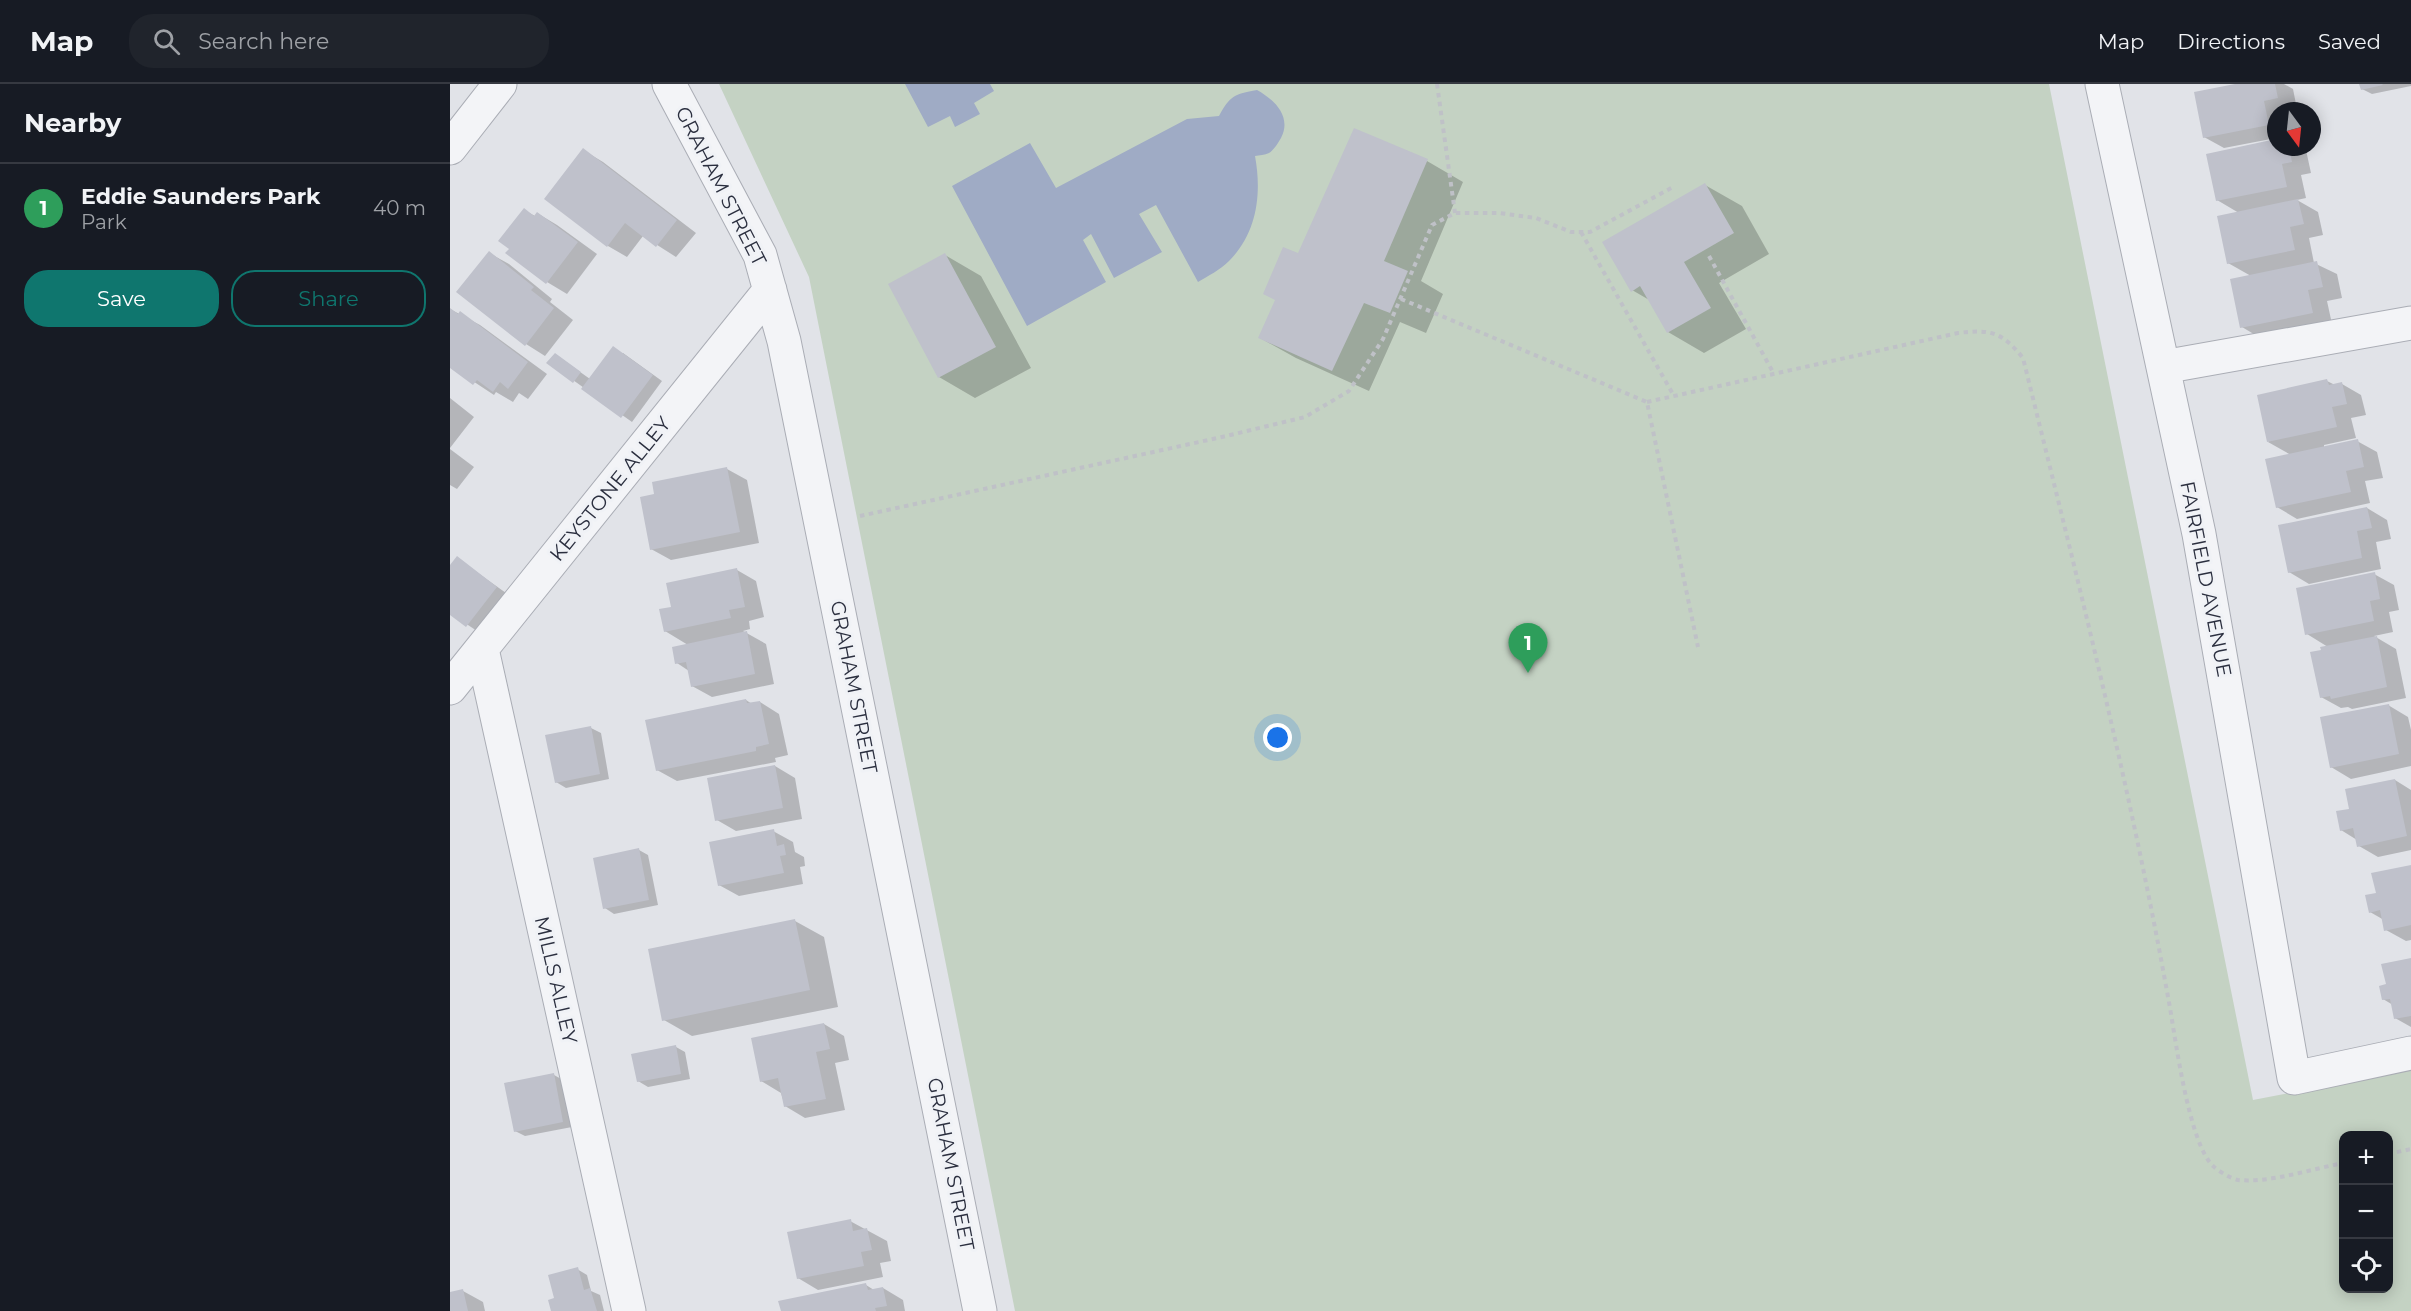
<!DOCTYPE html>
<html lang="en">
<head>
<meta charset="utf-8">
<style>
  :root { --surface:#171b24; --page:#20242c; --text:#f1f3f6; --muted:#9ea1a6; --line:#363941; --accent:#0f766e }
  body { margin:0; font-family:Montserrat,sans-serif; background:var(--page); color:var(--text) }
  .controls { position:absolute; right:18px; bottom:18px; display:grid; overflow:hidden; border-radius:12px; box-shadow:0 3px 15px #0003 }
  .controls button { width:54px; height:54px; display:grid; place-items:center; padding:0; border:0; border-bottom:2px solid var(--line); background:var(--surface); color:var(--text); font:30px sans-serif }
  .compass { position:absolute; left:1817px; top:18px; width:54px; height:54px; border-radius:50%; background:var(--surface); box-shadow:0 3px 15px #0003; rotate:165deg }
  .you { position:absolute; left:828px; top:654px; width:21px; height:21px; margin:-15px; border:4px solid #fff; border-radius:50%; background:#1a73e8; box-shadow:0 0 0 9px #1a73e833 }
  .badge { display:grid; place-items:center; width:39px; height:39px; border-radius:50%; background:var(--accent); color:#fff; font-size:20px; font-weight:700 }
  .pin { position:absolute; translate:-50% -50px; filter:drop-shadow(0 2px 3px #0008) }
  .pin::after { content:''; position:absolute; top:32px; width:21px; height:18px; background:inherit; clip-path:polygon(0 0,100% 0,50% 100%) }
  .list { margin:0; padding:0; list-style:none }
  h2 { display:flex; justify-content:space-between; align-items:center; height:78px; margin:0; padding:0 24px; font-size:26px }
  h2 small { font-size:20px; font-weight:400; color:var(--muted) }
  .list li { display:grid; grid-template-columns:39px 1fr auto; gap:18px; align-items:center; box-sizing:border-box; height:90px; padding:0 24px; border-top:2px solid var(--line) }
  .list b { display:block; font-size:22px; white-space:nowrap }
  .list p { margin:0; font-size:20px; white-space:nowrap; color:var(--muted) }
  .list em { font-size:20px; font-style:normal; color:var(--muted) }
  .actions { display:flex; gap:12px; padding:18px 24px }
  .actions a { flex:1; padding:14px 0; border:2px solid var(--accent); border-radius:24px; text-align:center; font-size:21px; color:var(--accent) }
  .actions .main { background:var(--accent); color:#fff }
  .icon { flex:none; width:33px; height:33px; fill:none; stroke:currentColor; stroke-width:2; stroke-linecap:round; stroke-linejoin:round }
  .map { position:relative; flex:none; width:1961px; height:1227px; overflow:hidden }
  header { display:flex; align-items:center; gap:36px; box-sizing:border-box; height:84px; padding:0 30px; background:var(--surface); border-bottom:2px solid var(--line) }
  header strong { font-size:28px }
  nav { display:flex; gap:33px; margin-inline-start:auto; font-size:21px }
  .search { width:420px; height:54px; background:var(--page); display:flex; align-items:center; gap:15px; box-sizing:border-box; padding:0 21px; border-radius:24px; color:var(--muted); font-size:22px }
  main { display:flex }
  aside { flex:1; background:var(--surface) }
  .map>svg:first-child { display:block }
</style>
</head>
<body>
<header>
<strong>Map</strong>
<div class="search"><svg class="icon" aria-label="search" viewBox="0 0 24 24"><circle cx="10" cy="10" r="6"/><path d="M15 15l6 6"/></svg>Search here</div>
<nav><a>Map</a><a>Directions</a><a>Saved</a></nav>
</header>
<main>
<aside>
<h2>Nearby<small></small></h2>
<ul class="list">
<li><span class="badge" style="background:#2e9e5b">1</span><div><b>Eddie Saunders Park</b><p>Park</p></div><em>40 m</em></li>
</ul>
<div class="actions"><a class="main">Save</a><a>Share</a></div>
</aside>
<div class="map">
<svg width="1961" height="1227" viewBox="0 0 1961 1227">
  <rect width="100%" height="100%" fill="#e1e3e8"/>
  <path fill="#c4d2c3" fill-rule="evenodd" d="M 269,0 L 1599,0 L 1803,1016 L 1961,985 L 1961,1227 L 565,1227 L 359,193 ZM 1894,1052 L 1938,1052 L 1938,1204 L 1894,1204 Z"/>
  <path fill="#9fabc5" d="M 455,0 L 540,0 L 544,7 L 524,19 L 530,30 L 505,43 L 500,32 L 478,43 Z
    M 807,6 C 825,16 842,33 831,54 C 828,59 824,66 819,69 C 815,71 809,71 805,72 C 812,110 807,149 779,177 C 770,186 758,192 748,198 L 706,121 L 689,130 L 712,168 L 664,194 L 641,150 L 633,156 L 656,198 L 577,242 L 502,102 L 580,59 L 606,104 L 737,35 L 769,32 C 780,12 784,10 807,6 Z"/>
  <path fill="#0003" d="M 1792,0 L 1834,0 L 1843,5 L 1847,25 L 1826,27 L 1826,54 L 1774,64 L 1754,53 Z
    M 1911,0 L 1961,0 L 1961,2 L 1922,10 L 1912,5 Z
    M 1826,57 L 1826,63 L 1851,63 L 1856,66 L 1861,89 L 1851,91 L 1856,114 L 1847,116 L 1868,128 L 1873,151 L 1859,154 L 1864,179 L 1887,190 L 1892,214 L 1877,217 L 1882,240 L 1812,255 L 1792,243 L 1801,192 L 1778,179 L 1789,129 L 1767,116 Z
    M 133,66 L 153,78 L 246,149 L 226,173 L 193,152 L 177,173 L 158,162 Z
    M 977,77 L 1013,98 L 971,197 L 993,210 L 976,249 L 950,238 L 919,307 L 846,274 L 810,254 L 848,171 Z
    M 1255,101 L 1292,122 L 1319,170 L 1269,199 L 1296,245 L 1254,269 L 1218,248 L 1201,217 L 1182,206 Z
    M 74,126 L 85,132 L 87,129 L 107,141 L 147,170 L 117,210 L 97,198 L 61,165 Z
    M 39,169 L 59,180 L 102,215 L 100,218 L 123,236 L 95,272 L 76,260 Z
    M 495,171 L 531,192 L 581,284 L 525,314 L 489,293 Z
    M 0,225 L 30,241 L 97,290 L 78,315 L 69,309 L 63,318 L 46,308 L 44,311 L 0,282 Z
    M 173,269 L 212,297 L 182,338 L 99,279 L 105,270 L 140,295 Z
    M 1877,297 L 1885,301 L 1892,300 L 1911,311 L 1916,331 L 1901,334 L 1906,354 L 1874,361 L 1874,364 L 1907,357 L 1927,368 L 1933,394 L 1915,397 L 1920,419 L 1847,435 L 1827,423 L 1841,371 L 1818,358 Z
    M 0,314 L 24,333 L 0,364 Z
    M 0,365 L 24,383 L 7,405 L 0,401 Z
    M 277,385 L 297,396 L 309,459 L 221,476 L 201,465 Z
    M 1917,424 L 1937,436 L 1941,455 L 1926,458 L 1931,485 L 1859,500 L 1839,488 Z
    M 7,474 L 56,509 L 27,547 L 0,529 L 0,483 Z
    M 287,486 L 306,497 L 314,533 L 299,537 L 300,545 L 293,547 L 316,560 L 324,600 L 262,613 L 242,602 L 239,587 L 227,579 L 238,561 L 215,547 L 223,524 Z
    M 1924,490 L 1944,501 L 1949,526 L 1939,528 L 1943,548 L 1924,552 L 1946,565 L 1956,614 L 1902,625 L 1898,623 L 1891,624 L 1871,613 L 1873,567 L 1878,563 L 1857,550 Z
    M 296,616 L 302,620 L 310,618 L 329,630 L 338,671 L 325,674 L 326,678 L 227,697 L 207,686 Z
    M 1938,621 L 1958,633 L 1961,646 L 1961,682 L 1901,695 L 1881,683 Z
    M 141,644 L 151,649 L 159,695 L 116,704 L 106,698 Z
    M 325,682 L 345,694 L 352,735 L 286,747 L 267,736 Z
    M 1945,696 L 1961,706 L 1961,766 L 1928,773 L 1909,762 L 1907,756 L 1891,746 L 1900,726 Z
    M 323,747 L 343,758 L 345,768 L 354,773 L 355,782 L 350,783 L 353,800 L 289,812 L 269,801 Z
    M 189,766 L 198,771 L 208,821 L 164,830 L 155,824 Z
    M 1961,782 L 1961,856 L 1956,857 L 1936,846 L 1934,836 L 1920,828 L 1927,810 Z
    M 345,837 L 374,853 L 388,923 L 242,952 L 214,936 Z
    M 1961,875 L 1961,943 L 1945,934 L 1943,921 L 1933,915 L 1937,902 Z
    M 374,940 L 394,952 L 399,976 L 385,979 L 395,1026 L 355,1034 L 335,1022 L 331,1009 L 311,997 Z
    M 226,963 L 235,968 L 240,995 L 198,1003 L 188,997 Z
    M 104,991 L 113,996 L 122,1043 L 75,1052 L 65,1047 Z
    M 400,1137 L 437,1157 L 441,1177 L 430,1179 L 433,1193 L 368,1206 L 348,1194 Z
    M 127,1185 L 137,1191 L 141,1207 L 150,1211 L 154,1227 L 103,1227 L 106,1215 Z
    M 416,1201 L 424,1206 L 433,1204 L 453,1216 L 455,1227 L 332,1227 Z
    M 13,1207 L 33,1218 L 35,1227 L 0,1227 L 0,1210 Z"/>
  <path fill="#bfc1cb" d="M 1785,0 L 1825,0 L 1828,14 L 1814,17 L 1819,41 L 1753,54 L 1744,8 Z
    M 1909,0 L 1932,0 L 1933,1 L 1911,6 Z
    M 904,44 L 978,75 L 934,177 L 958,187 L 940,229 L 914,219 L 882,287 L 808,254 L 825,216 L 813,210 L 833,163 L 848,169 Z
    M 1826,55 L 1826,63 L 1839,63 L 1842,78 L 1832,80 L 1837,103 L 1766,117 L 1756,70 Z
    M 133,64 L 227,136 L 206,163 L 175,139 L 157,163 L 94,115 Z
    M 1255,99 L 1284,149 L 1234,178 L 1261,224 L 1217,249 L 1190,202 L 1181,208 L 1152,158 Z
    M 1848,115 L 1854,140 L 1840,143 L 1845,166 L 1777,180 L 1767,132 Z
    M 74,124 L 84,132 L 87,128 L 128,158 L 96,200 L 55,169 L 59,165 L 48,157 Z
    M 39,167 L 84,203 L 81,206 L 104,224 L 75,262 L 6,208 Z
    M 495,169 L 546,263 L 488,294 L 438,200 Z
    M 1867,177 L 1873,203 L 1858,206 L 1863,229 L 1790,244 L 1780,195 Z
    M 0,224 L 8,230 L 10,227 L 78,278 L 58,305 L 50,298 L 43,308 L 27,296 L 23,301 L 0,284 Z
    M 163,262 L 203,291 L 171,334 L 131,305 Z
    M 105,269 L 131,288 L 123,299 L 96,279 Z
    M 1877,295 L 1879,301 L 1892,298 L 1897,320 L 1882,323 L 1887,343 L 1817,358 L 1807,311 Z
    M 1908,355 L 1914,383 L 1896,387 L 1901,408 L 1826,424 L 1815,375 Z
    M 277,383 L 290,448 L 200,466 L 190,413 L 204,410 L 202,398 Z
    M 1917,423 L 1922,444 L 1907,447 L 1912,474 L 1838,489 L 1828,441 Z
    M 7,472 L 47,503 L 16,543 L 0,531 L 0,481 Z
    M 287,484 L 295,523 L 279,526 L 281,534 L 214,548 L 209,525 L 221,523 L 216,499 Z
    M 1925,488 L 1930,515 L 1920,517 L 1924,537 L 1855,551 L 1846,504 Z
    M 297,547 L 305,590 L 241,603 L 236,578 L 225,580 L 222,563 Z
    M 1927,552 L 1937,603 L 1881,615 L 1880,612 L 1870,614 L 1860,568 L 1871,566 L 1870,563 Z
    M 296,615 L 297,619 L 310,617 L 319,660 L 306,663 L 306,667 L 206,687 L 195,636 Z
    M 1939,620 L 1949,670 L 1880,684 L 1870,633 Z
    M 141,642 L 150,690 L 105,699 L 95,651 Z
    M 325,681 L 333,724 L 265,737 L 257,694 Z
    M 1945,695 L 1957,752 L 1907,763 L 1903,744 L 1890,747 L 1886,727 L 1899,725 L 1895,705 Z
    M 324,745 L 327,762 L 334,760 L 336,771 L 330,772 L 334,789 L 268,802 L 259,758 Z
    M 189,764 L 199,816 L 153,825 L 143,774 Z
    M 1961,781 L 1961,841 L 1934,847 L 1930,826 L 1919,829 L 1915,811 L 1926,809 L 1921,789 Z
    M 345,835 L 360,906 L 212,937 L 198,865 Z
    M 1961,874 L 1961,932 L 1944,935 L 1940,915 L 1932,916 L 1929,902 L 1936,900 L 1931,880 Z
    M 374,939 L 380,965 L 366,968 L 376,1015 L 334,1023 L 328,994 L 310,998 L 301,954 Z
    M 226,961 L 231,990 L 187,998 L 181,970 Z
    M 104,989 L 113,1038 L 64,1048 L 54,999 Z
    M 401,1135 L 403,1147 L 417,1144 L 422,1166 L 411,1168 L 414,1182 L 347,1195 L 337,1148 Z
    M 128,1183 L 134,1206 L 140,1204 L 147,1227 L 101,1227 L 98,1216 L 104,1214 L 98,1191 Z
    M 416,1199 L 418,1206 L 433,1203 L 437,1222 L 425,1224 L 426,1227 L 331,1227 L 328,1217 Z
    M 13,1205 L 18,1227 L 0,1227 L 0,1208 Z"/>
  <g fill="none" stroke-linecap="round" stroke-linejoin="round">
    <defs>
      <path id="minor" d="M 219,0 L 310,171 L 334,257 L 530,1227
        M 1652,0 L 1749,450 L 1844,994 L 1961,969
        M 0,64 L 50,0
        M 1713,283 L 1961,239
        M 32,565 L 179,1227
        M 0,604 L 320,206"/>
    </defs>
    <use href="#minor" stroke="#aaadb5" stroke-width="35"/>
    <path stroke="#bfc1c7" stroke-width="4" stroke-dasharray="4.5 4.5" stroke-linecap="butt" d="M 987,0 L 1005,129
      M 1131,148 L 1224,312
      M 1259,172 L 1324,290
      M 951,215 L 1197,318 L 1248,563
      M 1197,318 L 1508,249 C 1541,245 1552,248 1573,274 C 1626,489 1681,705 1720,924 C 1726,958 1739,1059 1763,1082 C 1768,1087 1782,1095 1788,1096 C 1822,1099 1860,1085 1894,1079
      M 410,432 L 772,353 L 855,333 L 899,307 L 933,255 L 982,141 L 1005,129 L 1049,129 L 1086,134 L 1121,148 L 1140,148 L 1225,102
      M 1938,1070 L 1961,1065"/>
    <use href="#minor" stroke="#f3f4f7" stroke-width="33"/>
  </g>
  <g text-anchor="middle" dominant-baseline="central" stroke-width="6" stroke-linejoin="round" paint-order="stroke">
    <g font-size="20" fill="#2b2f3f" stroke="#f0f2f6">
      <text transform="translate(271 102) rotate(63)">GRAHAM STREET</text>
      <text transform="translate(160 405) rotate(-51)">KEYSTONE ALLEY</text>
      <text transform="translate(1756 495) rotate(79)">FAIRFIELD AVENUE</text>
      <text transform="translate(404 603) rotate(79)">GRAHAM STREET</text>
      <text transform="translate(106 896) rotate(77)">MILLS ALLEY</text>
      <text transform="translate(501 1080) rotate(79)">GRAHAM STREET</text>
    </g>
  </g>
</svg>
<div class="controls">
<button>+</button>
<button>−</button>
<button><svg class="icon" aria-label="locate" viewBox="0 0 24 24"><circle cx="12" cy="12" r="6"/><path d="M12 2v4M12 18v4M2 12h4M18 12h4"/></svg></button>
</div>
<svg class="compass" viewBox="-18 -18 36 36"><path d="M0-13l5 13h-10z" fill="#e53935"/><path d="M0 13l5-13h-10z" fill="#9ea1a6"/></svg>
<div class="you"></div>
<div class="pin badge" style="left:1078px;top:589px;background:#2e9e5b">1</div>
</div>
</main>
</body>
</html>
